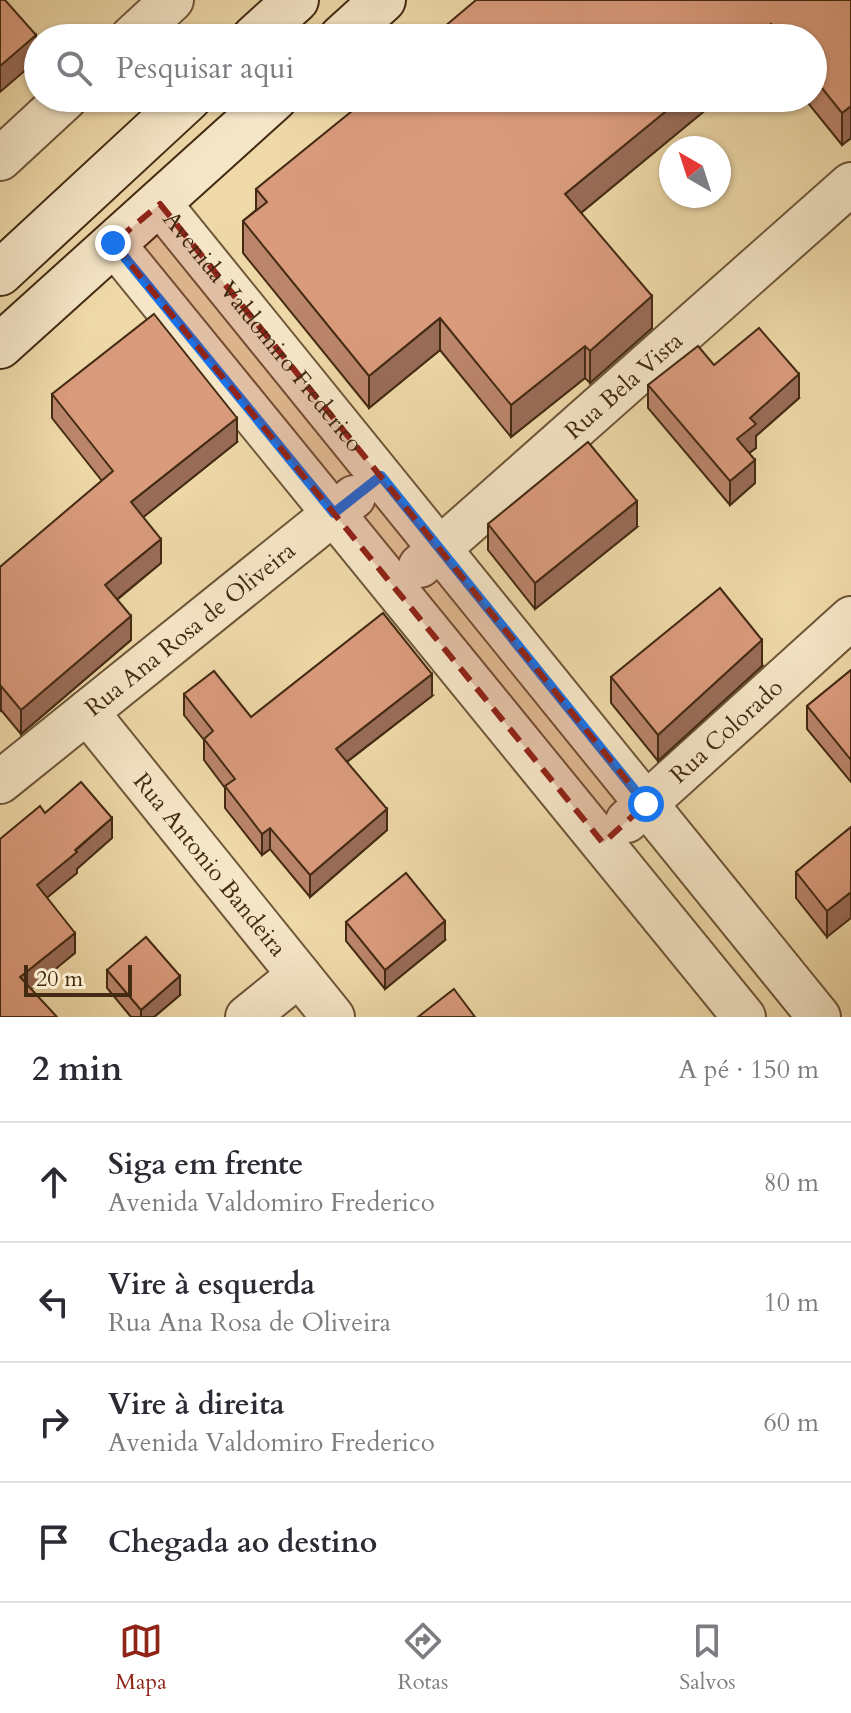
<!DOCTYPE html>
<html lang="pt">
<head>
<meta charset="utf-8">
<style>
  :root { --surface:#fff; --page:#f7f7f7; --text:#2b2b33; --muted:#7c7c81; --line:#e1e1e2; --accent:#8f2418 }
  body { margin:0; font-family:Cardo,serif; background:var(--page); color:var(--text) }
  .compass { position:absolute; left:659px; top:136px; width:72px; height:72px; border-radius:50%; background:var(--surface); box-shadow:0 2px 6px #0004; rotate:321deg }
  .scale { position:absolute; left:24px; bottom:20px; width:108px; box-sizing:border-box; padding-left:8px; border:4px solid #432a12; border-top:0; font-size:22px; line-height:28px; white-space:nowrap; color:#432a12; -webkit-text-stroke:6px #f5e6c7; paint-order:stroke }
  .stop { position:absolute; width:24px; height:24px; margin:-18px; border:6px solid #1a73e8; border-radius:50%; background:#fff }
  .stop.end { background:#1a73e8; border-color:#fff; box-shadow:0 2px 8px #0008 }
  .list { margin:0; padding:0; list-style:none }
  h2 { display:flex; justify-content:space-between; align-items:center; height:104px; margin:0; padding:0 32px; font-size:34px }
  h2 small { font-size:26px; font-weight:400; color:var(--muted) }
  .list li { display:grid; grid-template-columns:52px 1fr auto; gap:24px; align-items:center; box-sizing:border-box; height:120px; padding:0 32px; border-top:2px solid var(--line) }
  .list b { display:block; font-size:30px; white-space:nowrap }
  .list p { margin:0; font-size:26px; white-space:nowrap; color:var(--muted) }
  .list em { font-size:26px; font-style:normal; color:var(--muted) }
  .icon { flex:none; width:44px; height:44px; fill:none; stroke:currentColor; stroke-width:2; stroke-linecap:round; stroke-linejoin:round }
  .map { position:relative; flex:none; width:851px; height:1017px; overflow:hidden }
  .search { position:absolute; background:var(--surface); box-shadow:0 2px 6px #0004; left:24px; right:24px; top:24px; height:88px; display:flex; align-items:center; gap:20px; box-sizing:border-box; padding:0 28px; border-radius:44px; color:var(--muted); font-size:30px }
  .sheet { height:584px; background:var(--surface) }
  nav { display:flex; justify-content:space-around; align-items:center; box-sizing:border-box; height:112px; border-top:2px solid var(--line); background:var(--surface); font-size:22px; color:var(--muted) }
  nav a { display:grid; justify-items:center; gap:4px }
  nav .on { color:var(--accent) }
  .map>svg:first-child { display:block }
</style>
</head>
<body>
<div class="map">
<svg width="851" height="1017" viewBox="0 0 851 1017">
  <rect width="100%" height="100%" fill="#efd9a9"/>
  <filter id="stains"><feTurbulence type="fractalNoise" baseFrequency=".0025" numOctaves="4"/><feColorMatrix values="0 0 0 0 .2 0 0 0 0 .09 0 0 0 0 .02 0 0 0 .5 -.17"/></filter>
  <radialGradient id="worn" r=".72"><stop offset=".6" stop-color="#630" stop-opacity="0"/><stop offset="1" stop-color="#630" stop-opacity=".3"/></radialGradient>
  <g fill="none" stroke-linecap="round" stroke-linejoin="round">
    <defs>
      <g id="street">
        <path d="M 131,38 L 172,0"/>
        <path d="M 0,159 L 66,98"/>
        <path id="s1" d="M 160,204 L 819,1017"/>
        <path d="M 113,243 L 744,1017"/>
        <path id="s2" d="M 420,566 L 851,184"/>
        <path id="s3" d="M 87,712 L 333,1017"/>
        <path id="s4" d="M 0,782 L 354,497"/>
        <path id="s5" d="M 627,821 L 851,618"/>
        <path d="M 247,1017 L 299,975"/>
      </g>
      <path id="secondary" d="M 254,38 L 296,0
        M 341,38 L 383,0
        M 0,273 L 189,98
        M 0,346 L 275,98"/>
    </defs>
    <use href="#street" stroke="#6e5638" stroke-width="46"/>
    <use href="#secondary" stroke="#432a12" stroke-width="48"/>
    <use href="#street" stroke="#f5e6c7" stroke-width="42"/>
    <use href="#secondary" stroke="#f5e6c7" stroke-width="44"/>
  </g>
  <path fill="#bb856c" stroke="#432a12" stroke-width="2" d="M 851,0 L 851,138 L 842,145 L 804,98 L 813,98 L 813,38 L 431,38 Z
    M 720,98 L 581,213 L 652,328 L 590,383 L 585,378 L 511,437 L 440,350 L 369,408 L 243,253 L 243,221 L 256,210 L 256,189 Z
    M 714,365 L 799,398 L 756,436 L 756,448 L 749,453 L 755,483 L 730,505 L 648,408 L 648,385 Z
    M 52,394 L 237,442 L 143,517 L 161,563 L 117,600 L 131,640 L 21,734 L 1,710 L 0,711 L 0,567 L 102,481 L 52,418 Z
    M 488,524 L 637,527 L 535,609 L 488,550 Z
    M 762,666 L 658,761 L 611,703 L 611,677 Z
    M 851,670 L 851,782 L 807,729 L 807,706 Z
    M 184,694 L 251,717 L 432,696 L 347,762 L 387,830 L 310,897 L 270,849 L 262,855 L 225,808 L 225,788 L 204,760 L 204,740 L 184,715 Z
    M 851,827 L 827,937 L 796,898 L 796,872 Z
    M 346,922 L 445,940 L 385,989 L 346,941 Z
    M 107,970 L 180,995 L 154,1017 L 131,1017 L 107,988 Z"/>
  <path fill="#996c58" stroke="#432a12" stroke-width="2" d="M 771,24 L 771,38 L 754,38 Z
    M 36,35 L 36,61 L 0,92 L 0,66 Z
    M 682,98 L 720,98 L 565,226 L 565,194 Z
    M 851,106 L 851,138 L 842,145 L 842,113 Z
    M 652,296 L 652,328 L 590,383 L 590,351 Z
    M 440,318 L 440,350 L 369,408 L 369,376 Z
    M 585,346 L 585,378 L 511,437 L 511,405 Z
    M 799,374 L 799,398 L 756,436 L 756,448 L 737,462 L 737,439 L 750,418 Z
    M 237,418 L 237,442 L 131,527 L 131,502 Z
    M 755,460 L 755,483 L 730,505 L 730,481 Z
    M 637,501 L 637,527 L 535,609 L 535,583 Z
    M 161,539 L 161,563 L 105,609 L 105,585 Z
    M 131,616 L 131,640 L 21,734 L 21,710 Z
    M 762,640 L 762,666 L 658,761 L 658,735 Z
    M 432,674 L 432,696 L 336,770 L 336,749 Z
    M 1,686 L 1,710 L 0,711 L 0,687 Z
    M 387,809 L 387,830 L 310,897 L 310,875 Z
    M 112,818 L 112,838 L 77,869 L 77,873 L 37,906 L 37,885 Z
    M 270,828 L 270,849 L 262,855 L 262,834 Z
    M 851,892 L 851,918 L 827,937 L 827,911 Z
    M 445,921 L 445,940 L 385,989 L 385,970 Z
    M 75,933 L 75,953 L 20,998 L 20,977 Z
    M 180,976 L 180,995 L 154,1017 L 141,1017 L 141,1010 Z"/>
  <path fill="#da9b7d" stroke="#432a12" stroke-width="2" d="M 0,0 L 5,0 L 36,35 L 0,66 Z
    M 476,0 L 851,0 L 851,106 L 842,113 L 813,77 L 813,38 L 781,38 L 771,24 L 754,38 L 431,38 Z
    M 368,98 L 682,98 L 565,194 L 652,296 L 590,351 L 585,346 L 511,405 L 440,318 L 369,376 L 243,221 L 267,202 L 256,189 Z
    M 154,314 L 237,418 L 131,502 L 161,539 L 105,585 L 131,616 L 21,710 L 1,686 L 0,687 L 0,567 L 113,471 L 52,394 Z
    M 759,328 L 799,374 L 750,418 L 756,424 L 737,439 L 755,460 L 730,481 L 648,385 L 698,346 L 714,365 Z
    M 588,442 L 637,501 L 535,583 L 488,524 Z
    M 720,588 L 762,640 L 658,735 L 611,677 Z
    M 383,613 L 432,674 L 336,749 L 387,809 L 310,875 L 270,828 L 262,834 L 225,786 L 235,779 L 204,739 L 213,731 L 184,694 L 214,671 L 251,717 Z
    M 851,670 L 851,760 L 807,706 Z
    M 81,782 L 112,818 L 75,850 L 77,852 L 37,885 L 75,933 L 20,977 L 57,1017 L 0,1017 L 0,839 L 40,806 L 45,813 Z
    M 851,827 L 851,892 L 827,911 L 796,872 Z
    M 406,873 L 445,921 L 385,970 L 346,922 Z
    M 146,937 L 180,976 L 141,1010 L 107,970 Z
    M 454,989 L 475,1017 L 418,1017 Z"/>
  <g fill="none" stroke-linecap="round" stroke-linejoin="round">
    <path stroke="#1a73e8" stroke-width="10" d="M 113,243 L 334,513 L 381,476 L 646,804"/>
  </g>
  <path fill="#8f2418" fill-opacity="0.2" stroke="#8f2418" stroke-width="6" stroke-dasharray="16 10" stroke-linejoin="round" d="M 160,204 L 646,804 L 603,843 L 113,243 Z"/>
  <g text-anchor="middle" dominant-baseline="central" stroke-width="6" stroke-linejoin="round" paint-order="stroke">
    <g font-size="24" fill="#432a12" stroke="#f5e6c7">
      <text stroke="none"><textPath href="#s1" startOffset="164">Avenida Valdomiro Frederico</textPath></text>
      <text stroke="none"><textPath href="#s2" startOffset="272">Rua Bela Vista</textPath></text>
      <text stroke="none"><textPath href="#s4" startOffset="244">Rua Ana Rosa de Oliveira</textPath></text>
      <text stroke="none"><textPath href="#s5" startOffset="134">Rua Colorado</textPath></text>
      <text stroke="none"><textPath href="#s3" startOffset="196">Rua Antonio Bandeira</textPath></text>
    </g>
  </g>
  <rect width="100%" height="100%" filter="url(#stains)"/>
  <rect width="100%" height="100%" fill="url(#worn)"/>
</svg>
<svg class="compass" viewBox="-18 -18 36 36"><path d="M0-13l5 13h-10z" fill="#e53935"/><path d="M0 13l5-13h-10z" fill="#7c7c81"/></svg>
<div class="scale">20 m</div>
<div class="stop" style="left:646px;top:804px"></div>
<div class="stop end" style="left:113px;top:243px"></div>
<div class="search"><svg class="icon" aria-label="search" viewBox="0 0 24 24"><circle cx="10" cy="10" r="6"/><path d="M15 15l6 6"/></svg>Pesquisar aqui</div>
</div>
<section class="sheet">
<h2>2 min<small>A pé · 150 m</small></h2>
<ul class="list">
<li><svg class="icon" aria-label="ahead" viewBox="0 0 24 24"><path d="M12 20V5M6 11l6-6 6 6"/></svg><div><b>Siga em frente</b><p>Avenida Valdomiro Frederico</p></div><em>80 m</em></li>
<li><svg class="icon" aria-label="left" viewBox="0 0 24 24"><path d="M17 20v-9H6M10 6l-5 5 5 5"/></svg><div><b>Vire à esquerda</b><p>Rua Ana Rosa de Oliveira</p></div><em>10 m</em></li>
<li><svg class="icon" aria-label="right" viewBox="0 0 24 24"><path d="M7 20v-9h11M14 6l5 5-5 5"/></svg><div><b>Vire à direita</b><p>Avenida Valdomiro Frederico</p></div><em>60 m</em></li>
<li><svg class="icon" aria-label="arrive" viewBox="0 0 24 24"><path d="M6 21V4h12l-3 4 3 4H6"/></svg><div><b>Chegada ao destino</b></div></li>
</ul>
</section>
<nav>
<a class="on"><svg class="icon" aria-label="map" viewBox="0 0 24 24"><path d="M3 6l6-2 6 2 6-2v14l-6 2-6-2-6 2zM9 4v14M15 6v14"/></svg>Mapa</a>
<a><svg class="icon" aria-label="directions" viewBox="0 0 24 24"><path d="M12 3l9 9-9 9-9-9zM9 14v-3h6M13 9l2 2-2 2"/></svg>Rotas</a>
<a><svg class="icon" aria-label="saved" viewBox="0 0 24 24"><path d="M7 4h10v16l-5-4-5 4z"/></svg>Salvos</a>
</nav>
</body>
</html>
